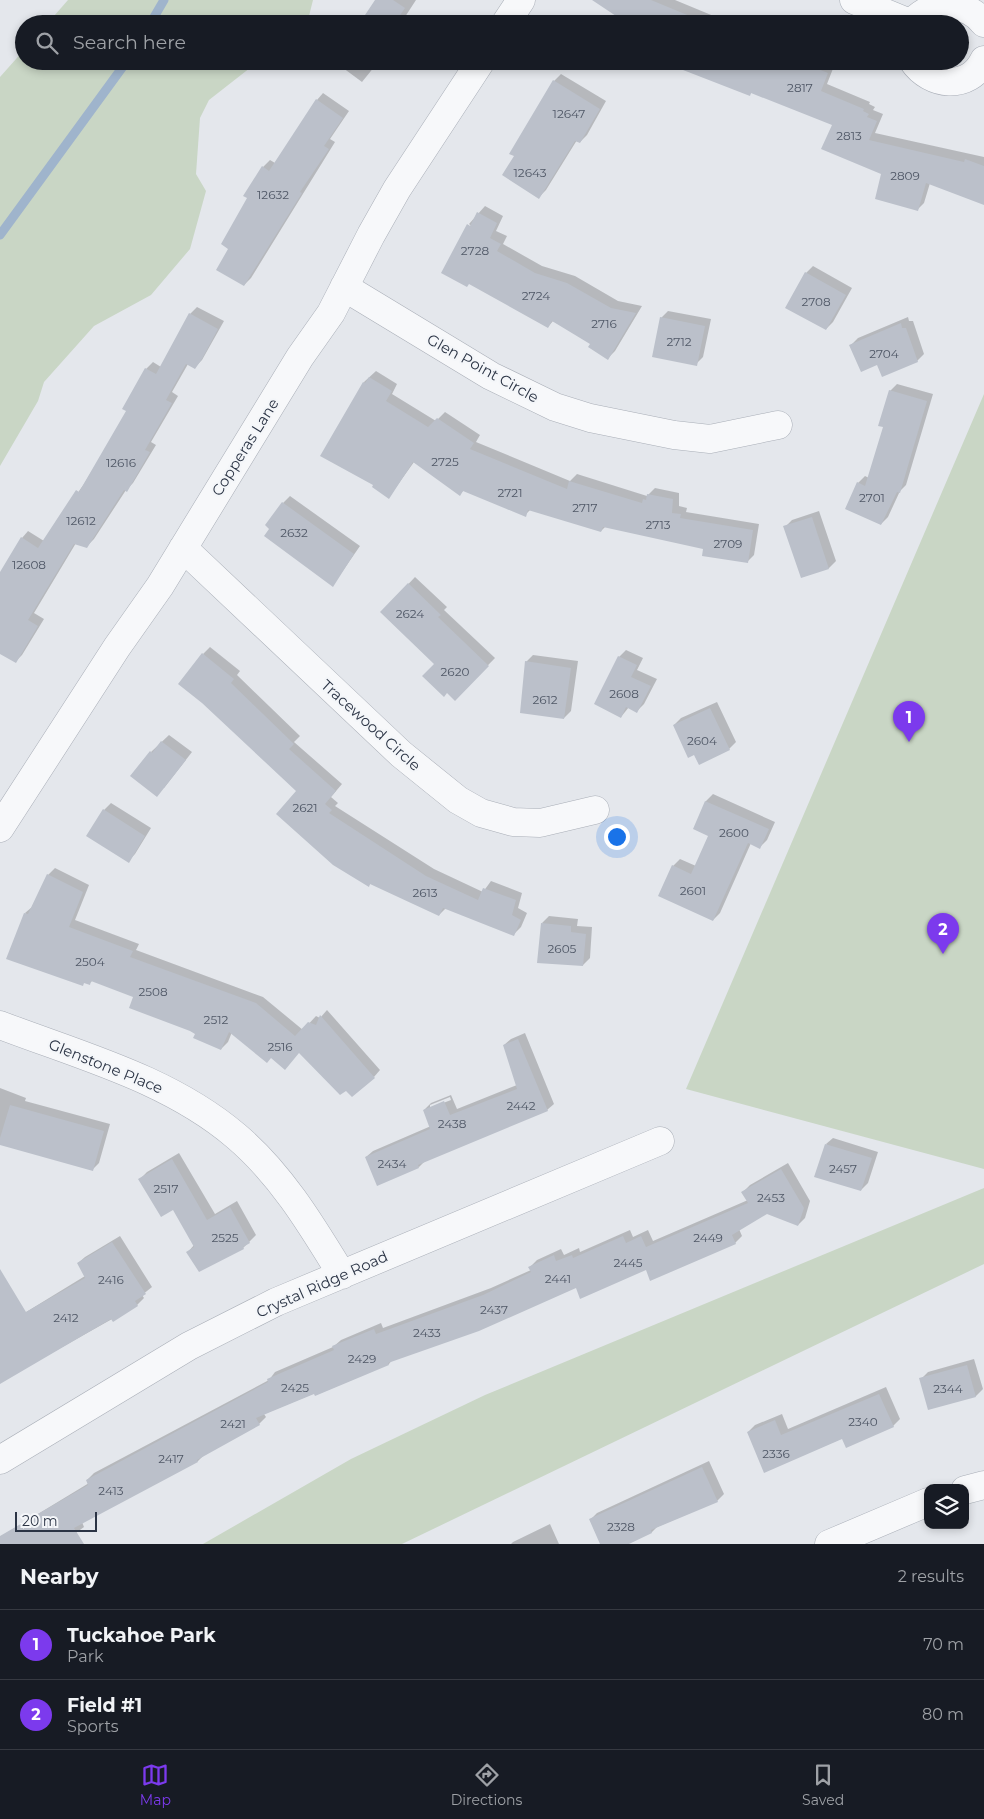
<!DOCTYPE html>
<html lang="en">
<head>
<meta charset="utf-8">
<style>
  :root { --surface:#171b24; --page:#20242c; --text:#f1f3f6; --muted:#9ea1a6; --line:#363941; --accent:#7c3aed }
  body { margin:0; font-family:Montserrat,sans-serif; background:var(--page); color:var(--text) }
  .controls { position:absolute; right:15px; bottom:15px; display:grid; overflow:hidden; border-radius:10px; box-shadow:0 2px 8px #0003 }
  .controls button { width:45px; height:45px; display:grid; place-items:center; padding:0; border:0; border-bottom:1px solid var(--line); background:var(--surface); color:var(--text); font:25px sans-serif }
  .scale { position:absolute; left:15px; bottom:12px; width:82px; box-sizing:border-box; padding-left:5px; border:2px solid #2b3445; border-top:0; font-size:14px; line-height:18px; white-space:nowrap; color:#2b3445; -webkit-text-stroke:4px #f4f6f9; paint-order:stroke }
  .you { position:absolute; left:616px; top:836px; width:18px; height:18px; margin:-12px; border:4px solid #fff; border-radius:50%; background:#1a73e8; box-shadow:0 0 0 8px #1a73e833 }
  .badge { display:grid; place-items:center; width:32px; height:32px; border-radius:50%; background:var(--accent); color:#fff; font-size:16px; font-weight:700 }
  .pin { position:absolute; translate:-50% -41px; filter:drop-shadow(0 1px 2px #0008) }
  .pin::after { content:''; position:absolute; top:26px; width:18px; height:15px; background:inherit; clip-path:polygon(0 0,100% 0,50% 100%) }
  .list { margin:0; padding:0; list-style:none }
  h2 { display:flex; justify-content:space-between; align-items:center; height:65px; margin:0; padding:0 20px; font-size:21px }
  h2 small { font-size:16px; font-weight:400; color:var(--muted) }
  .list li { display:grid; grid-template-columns:32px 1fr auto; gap:15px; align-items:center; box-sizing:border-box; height:70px; padding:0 20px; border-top:1px solid var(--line) }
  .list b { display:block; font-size:19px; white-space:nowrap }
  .list p { margin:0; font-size:16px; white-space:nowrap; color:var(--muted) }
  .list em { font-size:16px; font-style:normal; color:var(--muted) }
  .icon { flex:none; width:28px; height:28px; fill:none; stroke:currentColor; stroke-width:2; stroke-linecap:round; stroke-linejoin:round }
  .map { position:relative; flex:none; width:984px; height:1544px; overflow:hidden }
  .search { position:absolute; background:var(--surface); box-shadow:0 2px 8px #0003; left:15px; right:15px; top:15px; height:55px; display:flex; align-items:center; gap:12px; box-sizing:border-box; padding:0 18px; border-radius:28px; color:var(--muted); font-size:19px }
  .sheet { height:205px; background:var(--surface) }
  nav { display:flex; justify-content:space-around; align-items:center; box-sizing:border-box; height:70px; border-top:1px solid var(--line); background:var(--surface); font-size:14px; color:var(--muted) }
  nav a { display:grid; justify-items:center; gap:2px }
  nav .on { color:var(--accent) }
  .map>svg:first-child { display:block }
</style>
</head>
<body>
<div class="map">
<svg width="984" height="1544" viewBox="0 0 984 1544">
  <rect width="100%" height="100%" fill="#e4e7ec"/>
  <path fill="#c9d6c5" d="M 68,0 L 313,0 L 307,24 L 47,24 Z
    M 24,50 L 24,61 L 259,61 L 209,100 L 200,118 L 196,174 L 206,191 L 190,249 L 151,295 L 94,326 L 44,382 L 38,401 L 0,466 L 0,77 Z
    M 984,394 L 984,1169 L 686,1089 Z
    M 984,1188 L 984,1264 L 402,1544 L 203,1544 L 351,1459 L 485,1395 Z"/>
  <path fill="#0003" fill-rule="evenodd" d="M 376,0 L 416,0 L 403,20 L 406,24 L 360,24 Z
    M 596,0 L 675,0 L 733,24 L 620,24 L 623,20 Z
    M 379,61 L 362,82 L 335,62 L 335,61 Z
    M 674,61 L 824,61 L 834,66 L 827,84 L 870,102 L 869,104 L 875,107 L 873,110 L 883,114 L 875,133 L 984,157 L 984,204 L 930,183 L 924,203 L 917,210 L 834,125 L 752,92 L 750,94 Z
    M 561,74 L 606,101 L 587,135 L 580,142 L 577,140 L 546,190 L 539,197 L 515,156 L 554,81 Z
    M 323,93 L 349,111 L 330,139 L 335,142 L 251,278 L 244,285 L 230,248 L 249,198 L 263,167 L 270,160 L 275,163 L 317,100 Z
    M 485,206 L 503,216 L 496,231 L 507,236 L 503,244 L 542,266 L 575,276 L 618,301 L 642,306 L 615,351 L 608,358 L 590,347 L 592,344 L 553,321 L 548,327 L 469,283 L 467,285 L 443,272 L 468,225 L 475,229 L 469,224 Z
    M 813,266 L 852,288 L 833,322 L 826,329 L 806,273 Z
    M 197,307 L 224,321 L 202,360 L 195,367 L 188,364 L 172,392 L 178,396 L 151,442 L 156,445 L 133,483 L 126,490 L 94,539 L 87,546 L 76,543 L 34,613 L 44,619 L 22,655 L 16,661 L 0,652 L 0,593 L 22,538 L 28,531 L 44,541 L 84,484 L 128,411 L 146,369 L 153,362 L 161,367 L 190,314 Z
    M 668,311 L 711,319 L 703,357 L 696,364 L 661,318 Z
    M 908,317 L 909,321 L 913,321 L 924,354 L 917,361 L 878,364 L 851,345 L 858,338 Z
    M 376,371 L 397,384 L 392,394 L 436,421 L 445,412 L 480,435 L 476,442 L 570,481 L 577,474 L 647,496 L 655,488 L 679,493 L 679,506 L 687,508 L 686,512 L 759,524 L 754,555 L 747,562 L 705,548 L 606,526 L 601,531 L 531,509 L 525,515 L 464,490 L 460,494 L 414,462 L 389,497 L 364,382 Z
    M 897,384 L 933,394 L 906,485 L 900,491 L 888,517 L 881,524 L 858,483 L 865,476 L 869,478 L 884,426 L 890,391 Z
    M 290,496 L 360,546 L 333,585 L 283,503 Z
    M 819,511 L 836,561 L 829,568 L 802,577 L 785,527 L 792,520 Z
    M 415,577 L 447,607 L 444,610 L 495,658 L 455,699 L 436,664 L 382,612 Z
    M 210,647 L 240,671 L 237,675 L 300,736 L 294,742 L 342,784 L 331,797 L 338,803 L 335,806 L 434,869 L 483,892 L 491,881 L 522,893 L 518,908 L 527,913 L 521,927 L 514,934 L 446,908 L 439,915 L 371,883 L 369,885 L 298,791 L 203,654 Z
    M 626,650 L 643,658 L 637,670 L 657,679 L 644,704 L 637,711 L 629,707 L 621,717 L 619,657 Z
    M 533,655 L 578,661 L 571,711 L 564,718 L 526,662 Z
    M 717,702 L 736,742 L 729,749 L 674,725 L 681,718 Z
    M 169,735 L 192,752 L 164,788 L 151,752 Z
    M 713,794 L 775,822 L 767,840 L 760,847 L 751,843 L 720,913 L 713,920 L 673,866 L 680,859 L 696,866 L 709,835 L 695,828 L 706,801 Z
    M 111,803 L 151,828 L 135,854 L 128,861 L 104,810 Z
    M 55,868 L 89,885 L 75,920 L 139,944 L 136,950 L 263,997 L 303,1030 L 316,1016 L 320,1018 L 327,1010 L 380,1070 L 374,1077 L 299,1052 L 271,1057 L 232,1032 L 228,1042 L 221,1049 L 134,996 L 93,980 L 90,983 L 25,913 L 32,907 L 48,875 Z
    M 549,916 L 578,919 L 577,926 L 592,927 L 590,958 L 583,965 L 542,923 Z
    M 525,1033 L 554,1104 L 547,1110 L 425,1161 L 419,1167 L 366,1157 L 373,1151 L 431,1126 L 424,1110 L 431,1103 L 451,1095 L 457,1109 L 517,1085 L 504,1045 L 511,1039 ZM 450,1097 L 451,1100 L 430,1108 L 430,1105 Z
    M 0,1088 L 26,1098 L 25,1101 L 110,1124 L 99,1163 L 92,1170 L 0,1143 Z
    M 833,1138 L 878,1152 L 868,1183 L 861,1190 L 826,1144 Z
    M 179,1153 L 215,1214 L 237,1201 L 256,1235 L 243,1248 L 188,1252 L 194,1245 L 173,1208 L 140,1179 L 147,1172 Z
    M 788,1163 L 810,1201 L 805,1218 L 798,1225 L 767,1213 L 739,1229 L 742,1236 L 735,1243 L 576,1287 L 392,1360 L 389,1364 L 316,1395 L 315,1393 L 264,1414 L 266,1417 L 259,1424 L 204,1455 L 198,1461 L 82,1522 L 84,1527 L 61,1544 L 0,1544 L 0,1537 L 89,1483 L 87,1480 L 94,1473 L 269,1380 L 275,1372 L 333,1347 L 341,1340 L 381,1323 L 383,1328 L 491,1288 L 531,1270 L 530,1267 L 537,1260 L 561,1249 L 564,1255 L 579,1248 L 580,1252 L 630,1230 L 633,1237 L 648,1230 L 653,1241 L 748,1200 L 743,1192 L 750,1185 Z
    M 120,1236 L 152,1287 L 142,1295 L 144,1298 L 137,1305 L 0,1382 L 0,1328 L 85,1276 L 78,1263 L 85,1257 Z
    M 974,1359 L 983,1389 L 976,1396 L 929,1409 L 921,1379 L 928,1372 Z
    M 886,1387 L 900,1419 L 893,1426 L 843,1438 L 765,1471 L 748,1432 L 755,1425 L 782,1414 L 788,1429 Z
    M 709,1461 L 724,1494 L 717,1501 L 657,1527 L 652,1532 L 626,1544 L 601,1544 L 590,1520 L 597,1513 Z
    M 550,1524 L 559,1544 L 511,1544 L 513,1542 Z"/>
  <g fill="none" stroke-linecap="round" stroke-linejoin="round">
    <path stroke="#9fb4cc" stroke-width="9" d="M 150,24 L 164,0
      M 0,235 L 127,61"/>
  </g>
  <path fill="#bbc0ca" d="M 375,0 L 393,0 L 405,8 L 394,24 L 359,24 Z
    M 592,0 L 651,0 L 709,24 L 619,24 L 622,20 Z
    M 665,61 L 806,61 L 818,67 L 818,69 L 828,73 L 821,91 L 864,109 L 863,111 L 869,114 L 867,117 L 877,121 L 869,140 L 964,162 L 965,159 L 984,166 L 984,205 L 926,183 L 918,211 L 875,199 L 881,174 L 821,149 L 832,125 L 751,93 L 750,96 L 665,63 Z
    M 553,80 L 600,109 L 580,143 L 575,141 L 539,199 L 502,175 L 514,156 L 509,154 Z
    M 316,99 L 343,118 L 324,146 L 329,149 L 300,192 L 302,193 L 244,286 L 216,270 L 228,249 L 221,244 L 247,198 L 243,196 L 262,166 L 269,171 Z
    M 477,212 L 497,223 L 490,238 L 501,244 L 497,251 L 535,273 L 567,283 L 611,308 L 636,313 L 608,360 L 588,347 L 590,344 L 552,321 L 548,328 L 469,284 L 467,287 L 441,273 L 467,224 L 470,226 Z
    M 805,272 L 846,295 L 826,330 L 785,308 Z
    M 189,313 L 218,329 L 202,359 L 195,369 L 186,364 L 166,400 L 172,403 L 145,450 L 150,452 L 127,492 L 124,490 L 87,548 L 74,544 L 28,620 L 38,626 L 16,663 L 0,654 L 0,572 L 21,537 L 38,548 L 76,490 L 79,492 L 126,411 L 122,409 L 145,368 L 156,374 Z
    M 660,317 L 705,326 L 697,366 L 652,357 Z
    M 901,323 L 902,328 L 906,328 L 918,362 L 882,377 L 877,365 L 861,372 L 849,345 Z
    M 369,377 L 392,391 L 386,401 L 428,427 L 437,418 L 474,443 L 470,449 L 567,489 L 569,481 L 642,503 L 643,499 L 646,500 L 647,494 L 673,499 L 672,513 L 681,514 L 680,518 L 753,530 L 748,563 L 702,556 L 703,549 L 603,527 L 601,532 L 528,510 L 526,517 L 463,491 L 460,496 L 413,462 L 389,499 L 372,487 L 373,485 L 320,456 L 363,382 L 365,383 Z
    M 889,390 L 927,401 L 900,493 L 897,492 L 881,525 L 845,509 L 857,482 L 865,486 L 883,427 L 878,426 Z
    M 282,502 L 354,554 L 333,587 L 264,536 L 269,529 L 265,525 Z
    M 812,517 L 829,569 L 801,578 L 783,526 Z
    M 408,583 L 441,615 L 438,617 L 489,666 L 455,701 L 447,693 L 444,697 L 422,676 L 434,664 L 380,612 Z
    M 202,653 L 234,679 L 231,683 L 294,744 L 289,749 L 336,791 L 325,804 L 332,810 L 329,813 L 426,876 L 478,900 L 483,888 L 516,900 L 512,915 L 521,920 L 514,936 L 443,908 L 439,916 L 370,884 L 369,887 L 333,865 L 276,814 L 296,791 L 202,703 L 178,684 Z
    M 618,656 L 637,665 L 631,677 L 651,686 L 637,713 L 626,707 L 621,718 L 594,704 Z
    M 525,661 L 571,668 L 564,719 L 520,713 Z
    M 710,708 L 730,750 L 699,765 L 694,755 L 688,758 L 673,725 Z
    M 161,741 L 186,760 L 157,797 L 130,776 L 150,751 L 152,753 Z
    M 705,801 L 769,829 L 760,849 L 748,843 L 713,921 L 658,896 L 672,865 L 691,874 L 708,836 L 693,829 Z
    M 103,809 L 145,836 L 129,863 L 86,836 Z
    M 47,874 L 83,892 L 69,927 L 133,951 L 130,957 L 256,1003 L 295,1036 L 308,1022 L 316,1025 L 320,1015 L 375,1078 L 352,1097 L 346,1091 L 340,1095 L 299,1053 L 285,1070 L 271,1058 L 267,1063 L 229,1032 L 221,1050 L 193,1038 L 195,1034 L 190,1031 L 129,1008 L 133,997 L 91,981 L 90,985 L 84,983 L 83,986 L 6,959 L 24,913 L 28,914 Z
    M 541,923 L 571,926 L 571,932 L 586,934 L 583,966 L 537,963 Z
    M 518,1039 L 548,1111 L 418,1165 L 419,1168 L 377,1186 L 365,1157 L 430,1129 L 423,1110 L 444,1101 L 450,1115 L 517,1089 L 503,1045 Z
    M 10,1105 L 104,1131 L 93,1171 L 0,1145 L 0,1138 Z
    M 825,1144 L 872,1158 L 861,1191 L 814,1177 Z
    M 172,1159 L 207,1220 L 230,1207 L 250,1243 L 243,1247 L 244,1249 L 199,1272 L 186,1252 L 194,1247 L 173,1210 L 161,1217 L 138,1179 Z
    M 781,1169 L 804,1208 L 798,1226 L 767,1214 L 732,1235 L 736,1244 L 650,1281 L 646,1270 L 580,1299 L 576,1288 L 479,1331 L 388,1363 L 389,1365 L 315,1396 L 314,1394 L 256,1418 L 260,1425 L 197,1460 L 198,1462 L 74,1528 L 84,1544 L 0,1544 L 0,1536 L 88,1485 L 86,1480 L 268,1382 L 267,1379 L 334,1350 L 332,1346 L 374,1329 L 376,1334 L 483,1295 L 531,1272 L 528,1267 L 554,1255 L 556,1261 L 572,1255 L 573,1258 L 623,1236 L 626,1243 L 641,1236 L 646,1247 L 748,1203 L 741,1192 Z
    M 112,1242 L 146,1294 L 135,1301 L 138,1306 L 113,1322 L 111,1319 L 0,1384 L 0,1269 L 26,1312 L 85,1278 L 77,1263 Z
    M 967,1365 L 976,1397 L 928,1410 L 919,1378 Z
    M 879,1394 L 894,1427 L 846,1448 L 842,1439 L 764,1473 L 747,1432 L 775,1420 L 781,1435 Z
    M 702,1467 L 718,1502 L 651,1530 L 652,1533 L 629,1544 L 600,1544 L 589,1519 Z"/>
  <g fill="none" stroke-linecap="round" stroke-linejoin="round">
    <defs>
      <path id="minor" d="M 854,0 L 912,24
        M 505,24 L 521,0
        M 911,24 C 931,0 965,0 984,23
        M 913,61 C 930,86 969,91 984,60
        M 344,287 L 491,376 L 555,407 L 590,418 L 674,435 L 710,439 L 778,425
        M 183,548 L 401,754 L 458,800 L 481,813 L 513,822 L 540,823 L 595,810
        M 0,828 L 117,647 L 160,586 L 300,357 L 331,313 L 371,235 L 397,189 L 481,61
        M 0,1025 C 81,1056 169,1079 236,1136 C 281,1174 312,1226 342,1275
        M 0,1460 L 189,1346 L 276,1302 L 660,1141
        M 965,1490 L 984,1485
        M 829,1544 L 928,1502"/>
    </defs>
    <use href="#minor" stroke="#a9aeb7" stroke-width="29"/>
    <use href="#minor" stroke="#f7f8fa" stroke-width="28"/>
  </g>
  <g text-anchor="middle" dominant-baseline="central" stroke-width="4.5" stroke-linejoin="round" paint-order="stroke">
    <g font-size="12" fill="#4f5766">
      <text x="800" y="87">2817</text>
      <text x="569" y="113">12647</text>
      <text x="849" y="135">2813</text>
      <text x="530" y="172">12643</text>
      <text x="905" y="175">2809</text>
      <text x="273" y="194">12632</text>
      <text x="475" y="250">2728</text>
      <text x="536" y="295">2724</text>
      <text x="816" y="301">2708</text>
      <text x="604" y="323">2716</text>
      <text x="679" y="341">2712</text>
      <text x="884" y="353">2704</text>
      <text x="445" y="461">2725</text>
      <text x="121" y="462">12616</text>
      <text x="510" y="492">2721</text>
      <text x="872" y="497">2701</text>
      <text x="585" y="507">2717</text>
      <text x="81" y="520">12612</text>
      <text x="658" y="524">2713</text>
      <text x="294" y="532">2632</text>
      <text x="728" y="543">2709</text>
      <text x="29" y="564">12608</text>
      <text x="410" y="613">2624</text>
      <text x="455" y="671">2620</text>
      <text x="624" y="693">2608</text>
      <text x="545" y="699">2612</text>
      <text x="702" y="740">2604</text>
      <text x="305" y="807">2621</text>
      <text x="734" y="832">2600</text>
      <text x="693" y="890">2601</text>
      <text x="425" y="892">2613</text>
      <text x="562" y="948">2605</text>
      <text x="90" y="961">2504</text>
      <text x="153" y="991">2508</text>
      <text x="216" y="1019">2512</text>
      <text x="280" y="1046">2516</text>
      <text x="521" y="1105">2442</text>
      <text x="452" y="1123">2438</text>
      <text x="392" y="1163">2434</text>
      <text x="843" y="1168">2457</text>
      <text x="166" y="1188">2517</text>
      <text x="771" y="1197">2453</text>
      <text x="225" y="1237">2525</text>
      <text x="708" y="1237">2449</text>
      <text x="628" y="1262">2445</text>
      <text x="558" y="1278">2441</text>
      <text x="111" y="1279">2416</text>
      <text x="494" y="1309">2437</text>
      <text x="66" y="1317">2412</text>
      <text x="427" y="1332">2433</text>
      <text x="362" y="1358">2429</text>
      <text x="295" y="1387">2425</text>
      <text x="948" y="1388">2344</text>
      <text x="863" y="1421">2340</text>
      <text x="233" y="1423">2421</text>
      <text x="776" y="1453">2336</text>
      <text x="171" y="1458">2417</text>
      <text x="111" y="1490">2413</text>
      <text x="621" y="1526">2328</text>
    </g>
    <g font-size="15" fill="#2b3445" stroke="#f4f6f9">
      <text transform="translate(483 368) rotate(29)">Glen Point Circle</text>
      <text transform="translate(245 447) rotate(-58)">Copperas Lane</text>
      <text transform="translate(371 725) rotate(42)">Tracewood Circle</text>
      <text transform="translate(106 1066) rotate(22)">Glenstone Place</text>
      <text transform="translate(322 1284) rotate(-24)">Crystal Ridge Road</text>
    </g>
  </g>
</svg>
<div class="controls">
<button><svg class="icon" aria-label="layers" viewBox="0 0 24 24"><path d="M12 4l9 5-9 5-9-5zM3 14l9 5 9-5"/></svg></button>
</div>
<div class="scale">20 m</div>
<div class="you"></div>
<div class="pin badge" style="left:909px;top:742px">1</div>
<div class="pin badge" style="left:943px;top:954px">2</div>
<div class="search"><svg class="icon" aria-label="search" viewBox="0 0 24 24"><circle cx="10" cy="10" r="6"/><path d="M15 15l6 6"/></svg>Search here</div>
</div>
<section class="sheet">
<h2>Nearby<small>2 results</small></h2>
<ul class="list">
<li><span class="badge">1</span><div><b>Tuckahoe Park</b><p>Park</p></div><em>70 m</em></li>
<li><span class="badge">2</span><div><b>Field #1</b><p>Sports</p></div><em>80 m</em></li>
</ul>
</section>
<nav>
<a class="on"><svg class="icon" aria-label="map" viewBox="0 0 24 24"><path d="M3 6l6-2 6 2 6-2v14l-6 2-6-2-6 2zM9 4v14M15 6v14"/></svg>Map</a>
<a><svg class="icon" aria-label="directions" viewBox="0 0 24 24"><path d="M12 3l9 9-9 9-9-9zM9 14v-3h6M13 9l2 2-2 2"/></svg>Directions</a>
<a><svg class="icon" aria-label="saved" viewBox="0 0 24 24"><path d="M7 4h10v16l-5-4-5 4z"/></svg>Saved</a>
</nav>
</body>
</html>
